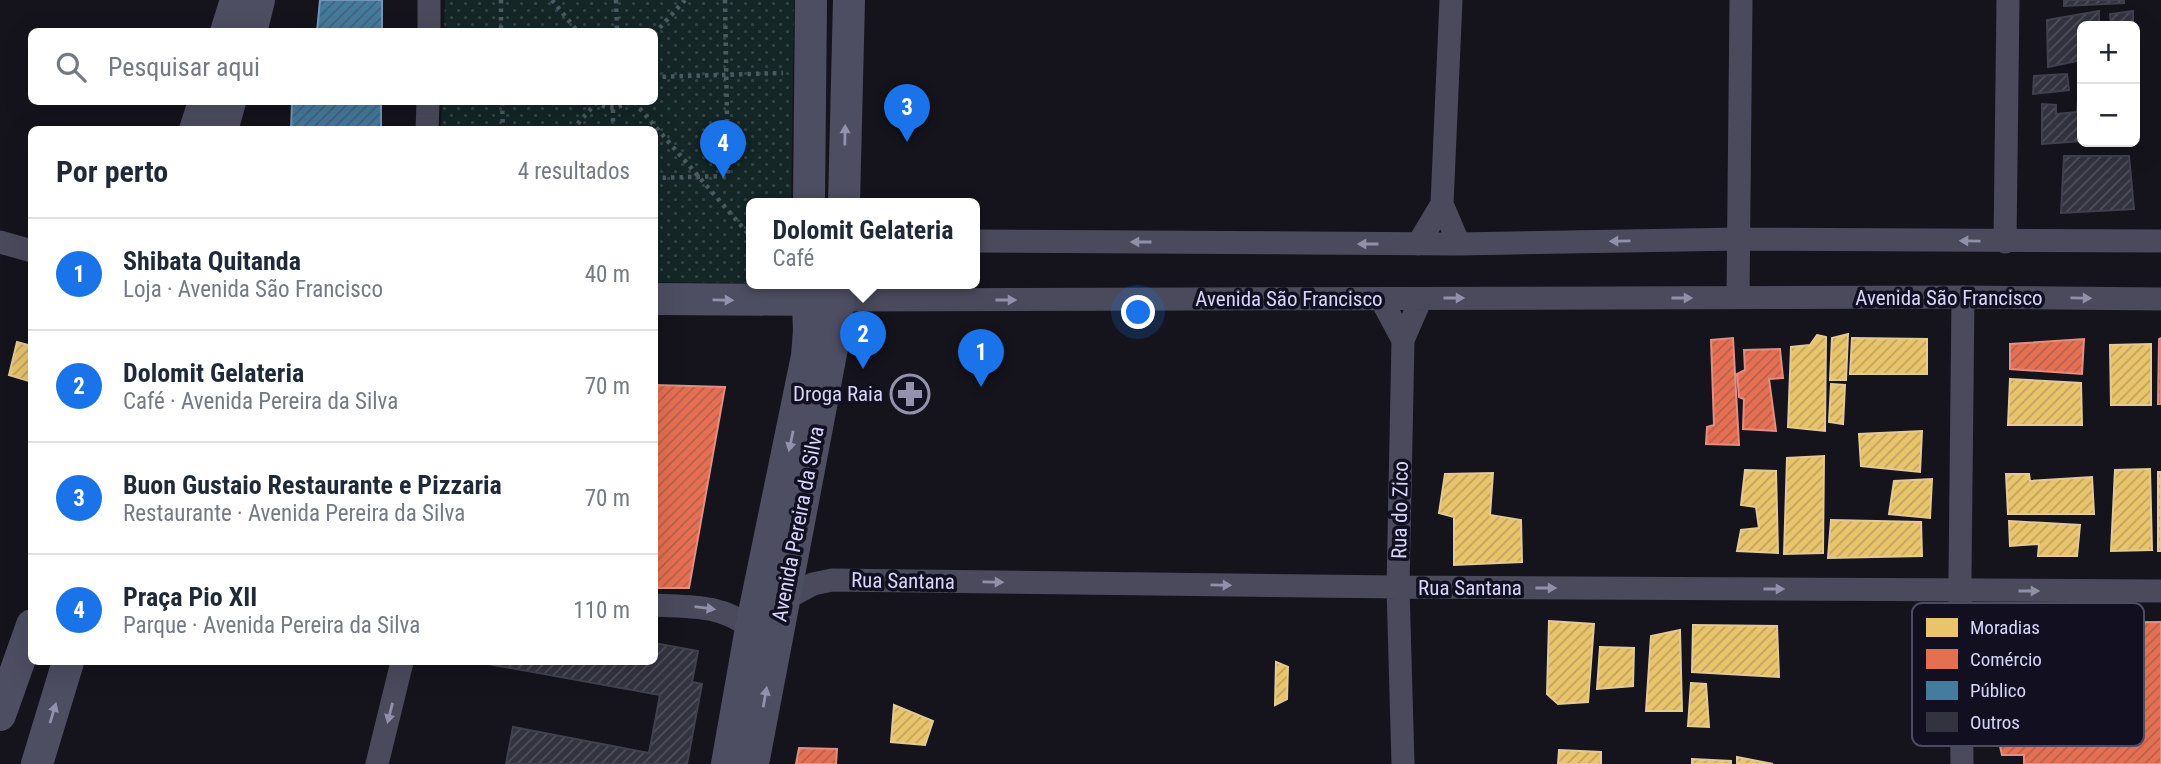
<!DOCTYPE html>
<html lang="pt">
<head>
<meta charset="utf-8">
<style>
  :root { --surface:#fff; --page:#f6f6f7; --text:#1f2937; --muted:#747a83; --line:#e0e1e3; --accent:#1a73e8 }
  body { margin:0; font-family:"Roboto Condensed",sans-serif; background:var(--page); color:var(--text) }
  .controls { position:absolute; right:21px; top:21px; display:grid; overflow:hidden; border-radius:10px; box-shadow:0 7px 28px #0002 }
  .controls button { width:63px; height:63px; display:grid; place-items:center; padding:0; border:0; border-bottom:2px solid var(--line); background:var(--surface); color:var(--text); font:35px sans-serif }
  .you { position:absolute; left:1139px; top:313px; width:24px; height:24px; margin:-18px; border:5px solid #fff; border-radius:50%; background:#1a73e8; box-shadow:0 0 0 10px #1a73e833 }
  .badge { display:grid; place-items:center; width:46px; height:46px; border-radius:50%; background:var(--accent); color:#fff; font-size:23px; font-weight:700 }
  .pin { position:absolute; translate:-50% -58px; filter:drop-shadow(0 2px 4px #0008) }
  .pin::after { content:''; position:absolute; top:37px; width:24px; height:21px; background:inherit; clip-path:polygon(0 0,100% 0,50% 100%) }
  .popup { position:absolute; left:746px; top:198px; width:234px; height:91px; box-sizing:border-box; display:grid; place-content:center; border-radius:10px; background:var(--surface); filter:drop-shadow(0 2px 5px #0005); font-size:23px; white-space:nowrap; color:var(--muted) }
  .popup b { font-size:26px; color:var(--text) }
  .popup::after { content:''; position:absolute; left:50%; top:100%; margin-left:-14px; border:14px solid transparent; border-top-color:var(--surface) }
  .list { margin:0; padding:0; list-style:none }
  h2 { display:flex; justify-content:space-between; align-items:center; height:91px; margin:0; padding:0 28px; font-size:30px }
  h2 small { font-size:23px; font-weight:400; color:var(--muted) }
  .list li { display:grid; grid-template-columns:46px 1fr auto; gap:21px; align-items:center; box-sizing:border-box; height:112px; padding:0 28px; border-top:2px solid var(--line) }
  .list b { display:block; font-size:26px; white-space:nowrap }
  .list p { margin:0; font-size:23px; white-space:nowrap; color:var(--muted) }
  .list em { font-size:23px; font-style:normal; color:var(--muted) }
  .icon { flex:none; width:38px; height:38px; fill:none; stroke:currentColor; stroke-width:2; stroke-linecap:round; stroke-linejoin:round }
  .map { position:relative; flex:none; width:2161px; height:764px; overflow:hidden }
  .search { position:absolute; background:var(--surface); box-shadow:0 7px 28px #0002; left:28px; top:28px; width:630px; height:77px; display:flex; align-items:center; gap:18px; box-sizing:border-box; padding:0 24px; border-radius:10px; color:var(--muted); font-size:26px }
  .panel { position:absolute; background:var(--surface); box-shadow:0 7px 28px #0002; left:28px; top:126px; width:630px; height:539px; border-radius:10px }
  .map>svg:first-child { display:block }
</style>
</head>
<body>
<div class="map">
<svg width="2161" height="764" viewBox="0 0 2161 764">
  <defs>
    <pattern id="green-dots" width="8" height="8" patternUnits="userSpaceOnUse" patternTransform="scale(1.75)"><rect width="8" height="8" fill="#142626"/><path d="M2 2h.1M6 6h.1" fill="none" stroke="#354546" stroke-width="1.8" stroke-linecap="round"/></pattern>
    <pattern id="homes-hatch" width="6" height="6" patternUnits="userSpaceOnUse" patternTransform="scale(1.75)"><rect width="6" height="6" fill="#e9c46a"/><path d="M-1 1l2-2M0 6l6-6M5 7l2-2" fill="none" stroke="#bfa362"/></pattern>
    <pattern id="shops-hatch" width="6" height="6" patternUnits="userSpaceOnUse" patternTransform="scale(1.75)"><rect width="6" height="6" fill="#e76f51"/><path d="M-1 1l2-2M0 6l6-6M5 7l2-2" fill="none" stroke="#b5614f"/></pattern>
    <pattern id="public-hatch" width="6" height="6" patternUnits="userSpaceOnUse" patternTransform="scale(1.75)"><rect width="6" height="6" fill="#457b9d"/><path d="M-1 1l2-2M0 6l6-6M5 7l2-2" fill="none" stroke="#43637c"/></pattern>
    <pattern id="building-hatch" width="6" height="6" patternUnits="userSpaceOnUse" patternTransform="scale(1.75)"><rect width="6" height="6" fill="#33323f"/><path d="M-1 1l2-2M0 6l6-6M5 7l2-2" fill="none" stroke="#504f5c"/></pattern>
  </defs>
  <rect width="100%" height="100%" fill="#15141c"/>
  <path fill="url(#green-dots)" d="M 445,0 L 794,0 L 791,203 L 751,203 L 751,283 L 655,282 L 654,130 L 441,129 L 442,102 L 654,102 L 654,32 L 444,31 Z"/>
  <path fill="url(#homes-hatch)" stroke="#e4c995" stroke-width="2" d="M 1848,334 L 1846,380 L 1830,380 L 1832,338 Z
    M 1817,335 L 1826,337 L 1825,431 L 1788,427 L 1791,347 L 1810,345 Z
    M 1852,338 L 1927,339 L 1927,374 L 1850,374 Z
    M 17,342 L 32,346 L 32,382 L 9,375 Z
    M 2151,344 L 2151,405 L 2111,405 L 2110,345 Z
    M 2010,379 L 2081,383 L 2082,425 L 2008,425 Z
    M 1831,384 L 1845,385 L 1843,424 L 1829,422 Z
    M 1922,431 L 1920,472 L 1861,466 L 1859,434 Z
    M 1824,456 L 1823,553 L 1784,554 L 1787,458 Z
    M 2150,469 L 2152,550 L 2111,551 L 2115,470 Z
    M 1745,470 L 1776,471 L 1778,553 L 1737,551 L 1741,530 L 1759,528 L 1756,507 L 1741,505 Z
    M 2158,472 L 2161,472 L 2161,551 L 2158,551 Z
    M 1493,473 L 1490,515 L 1521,520 L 1522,562 L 1454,565 L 1454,517 L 1439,513 L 1445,474 Z
    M 2006,474 L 2029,474 L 2030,481 L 2092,477 L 2094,514 L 2008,514 Z
    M 1932,479 L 1930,518 L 1889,514 L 1894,481 Z
    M 1831,520 L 1921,522 L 1922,556 L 1828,558 Z
    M 2009,521 L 2080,525 L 2077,556 L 2038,556 L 2039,544 L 2010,546 Z
    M 1549,621 L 1594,624 L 1588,702 L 1558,704 L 1547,694 Z
    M 1693,625 L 1777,626 L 1779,677 L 1692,672 Z
    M 1680,630 L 1682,711 L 1646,711 L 1651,636 Z
    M 1600,647 L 1634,648 L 1633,686 L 1597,689 Z
    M 1276,662 L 1288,667 L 1287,699 L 1275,705 Z
    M 1691,683 L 1706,684 L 1709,727 L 1688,726 Z
    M 894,705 L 933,721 L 925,745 L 891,742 Z
    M 1559,750 L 1601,752 L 1601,764 L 1558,764 Z
    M 1737,757 L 1773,764 L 1737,764 Z
    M 1692,759 L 1731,761 L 1731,764 L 1692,764 Z"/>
  <path fill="url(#shops-hatch)" stroke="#e28e83" stroke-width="2" d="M 1733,338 L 1739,445 L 1706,444 L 1707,427 L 1714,425 L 1711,340 Z
    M 2161,338 L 2161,404 L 2158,404 L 2159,339 Z
    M 2084,339 L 2082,374 L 2010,369 L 2010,344 Z
    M 1780,349 L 1783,378 L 1769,379 L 1776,431 L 1743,429 L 1744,399 L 1739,397 L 1737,374 L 1745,370 L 1744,350 Z
    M 654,385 L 725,387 L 689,588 L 654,588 Z
    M 2161,622 L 2161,764 L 2024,764 L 2024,755 L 2002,755 L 1993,716 L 1998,648 L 2003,626 L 2040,623 Z
    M 799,748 L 837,749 L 836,764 L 796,764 Z"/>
  <path fill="url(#public-hatch)" stroke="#7196b9" stroke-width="2" d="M 320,0 L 382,0 L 382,32 L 317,32 Z
    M 292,102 L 381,102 L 381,130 L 291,130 Z"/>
  <path fill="url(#building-hatch)" stroke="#41404f" stroke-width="2" d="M 2064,0 L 2124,0 L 2124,3 L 2064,6 Z
    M 2099,11 L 2099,26 L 2082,26 L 2082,60 L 2048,67 L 2047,20 Z
    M 2133,11 L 2133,26 L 2111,26 L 2110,14 Z
    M 2067,74 L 2069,90 L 2033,94 L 2034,76 Z
    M 2078,100 L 2082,100 L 2082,141 L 2042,144 L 2042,104 L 2056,105 L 2056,114 L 2077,112 Z
    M 2064,156 L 2129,156 L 2134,209 L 2061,213 Z
    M 654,643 L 698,651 L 692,682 L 702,684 L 687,764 L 506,764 L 513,727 L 649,753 L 660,695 L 477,662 L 654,662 Z"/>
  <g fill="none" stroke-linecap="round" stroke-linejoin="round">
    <path stroke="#4c5963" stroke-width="4.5" stroke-dasharray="3.5 5" stroke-linecap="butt" d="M 501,0 L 501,32
      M 552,0 L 578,32
      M 616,0 L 617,32
      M 654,34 L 685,0
      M 654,77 L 783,73
      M 502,102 L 503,130
      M 594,102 C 607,109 617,109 630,102
      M 634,102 L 751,237
      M 572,130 L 596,103
      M 613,130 L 613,108
      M 654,178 L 728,176 L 725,0"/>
    <path stroke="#4a4a5c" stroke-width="23" d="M 429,32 L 429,0
      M 427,130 L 428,102
      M 1442,204 L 1451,0
      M 975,241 L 1459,244 L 1740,239 L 2161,241
      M 0,242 L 32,251
      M 2005,242 L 2008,0
      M 1418,244 L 1442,204 L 1459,244
      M 1738,297 L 1741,0
      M 1381,299 L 1403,340 L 1421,299
      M 840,300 L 1963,297 L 2161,299
      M 1403,340 L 1398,587 L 1403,764
      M 783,600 L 813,584 L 832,580 L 1398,587 L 2161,591
      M 654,605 C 691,607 720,604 751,628
      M 377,764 L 402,662
      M 1962,764 L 1960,576 L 1963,297"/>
    <path stroke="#4d4e62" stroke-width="32" d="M 226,32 L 236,0
      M 251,32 L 259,0
      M 195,130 L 204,102
      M 222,130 L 230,102
      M 809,203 L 811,0
      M 844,203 L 849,0
      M 654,299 L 828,300
      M 0,715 L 32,625
      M 37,764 L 68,662
      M 727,764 L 751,628 L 807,356 L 809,330 L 807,283
      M 753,764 L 833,343 L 841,283"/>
  </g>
  <defs><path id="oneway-solid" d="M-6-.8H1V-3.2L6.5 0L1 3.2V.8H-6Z" transform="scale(1.75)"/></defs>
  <g fill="#9292ae">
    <use href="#oneway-solid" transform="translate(845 135) rotate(-89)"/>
    <use href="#oneway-solid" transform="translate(723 300) rotate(1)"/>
    <use href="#oneway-solid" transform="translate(791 441) rotate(102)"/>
    <use href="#oneway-solid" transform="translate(765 697) rotate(-80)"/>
    <use href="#oneway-solid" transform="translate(53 713) rotate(-73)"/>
  </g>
  <g fill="#9090aa">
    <use href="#oneway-solid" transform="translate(1620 241) rotate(179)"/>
    <use href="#oneway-solid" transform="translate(1970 241) rotate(-179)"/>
    <use href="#oneway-solid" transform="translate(1141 242) rotate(-180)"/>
    <use href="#oneway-solid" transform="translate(1368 244) rotate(-180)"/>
    <use href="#oneway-solid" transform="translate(1454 298)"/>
    <use href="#oneway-solid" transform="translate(1682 298)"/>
    <use href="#oneway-solid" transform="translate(2081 298) rotate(1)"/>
    <use href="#oneway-solid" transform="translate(1006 300)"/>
    <use href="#oneway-solid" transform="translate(993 582) rotate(1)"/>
    <use href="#oneway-solid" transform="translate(1221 585) rotate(1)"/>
    <use href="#oneway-solid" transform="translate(1546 588)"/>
    <use href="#oneway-solid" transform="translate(1774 589)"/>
    <use href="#oneway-solid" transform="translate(2029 591)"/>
    <use href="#oneway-solid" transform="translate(705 608) rotate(7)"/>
    <use href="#oneway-solid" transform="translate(390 713) rotate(104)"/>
  </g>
  <defs>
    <symbol id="pharmacy-ring" viewBox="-11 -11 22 22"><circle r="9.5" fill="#121020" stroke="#9391ac" stroke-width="1.5"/><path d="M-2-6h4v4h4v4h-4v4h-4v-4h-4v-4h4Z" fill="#9391ac"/></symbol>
  </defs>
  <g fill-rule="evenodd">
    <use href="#pharmacy-ring" x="888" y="372" width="44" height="44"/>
  </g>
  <g text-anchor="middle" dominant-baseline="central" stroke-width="7" stroke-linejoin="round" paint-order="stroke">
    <g font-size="21" fill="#d7d5f9" stroke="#121020">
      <text x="1949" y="298">Avenida São Francisco</text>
      <text x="1289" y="299">Avenida São Francisco</text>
      <text transform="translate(1400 510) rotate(-89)">Rua do Zico</text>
      <text transform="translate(798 524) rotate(-79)">Avenida Pereira da Silva</text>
      <text transform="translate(903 581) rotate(1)">Rua Santana</text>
      <text x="1470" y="588">Rua Santana</text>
    </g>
    <g font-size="21" fill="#d7d5f9" stroke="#121020" text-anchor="end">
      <text x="883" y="394">Droga Raia</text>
    </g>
  </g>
  <rect x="1912" y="603" width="232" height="143" rx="10" fill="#121020" stroke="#4d4b61" stroke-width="2"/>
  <rect x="1926" y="618" width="32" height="19" fill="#e9c46a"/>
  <rect x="1926" y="649" width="32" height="20" fill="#e76f51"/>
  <rect x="1926" y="681" width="32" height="19" fill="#457b9d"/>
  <rect x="1926" y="712" width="32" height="20" fill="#33323f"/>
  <g font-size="19" fill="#d7d5f9">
    <text x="1970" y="634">Moradias</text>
    <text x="1970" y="666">Comércio</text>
    <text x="1970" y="697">Público</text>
    <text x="1970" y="729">Outros</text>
  </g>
</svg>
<div class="controls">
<button>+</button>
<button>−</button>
</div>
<div class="you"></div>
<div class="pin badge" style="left:981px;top:387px">1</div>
<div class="pin badge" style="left:863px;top:369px">2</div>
<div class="popup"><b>Dolomit Gelateria</b>Café</div>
<div class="pin badge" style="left:907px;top:142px">3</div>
<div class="pin badge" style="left:723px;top:178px">4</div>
<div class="search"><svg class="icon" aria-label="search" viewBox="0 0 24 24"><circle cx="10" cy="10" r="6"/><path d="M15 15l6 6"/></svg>Pesquisar aqui</div>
<section class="panel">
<h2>Por perto<small>4 resultados</small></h2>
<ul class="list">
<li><span class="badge">1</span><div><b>Shibata Quitanda</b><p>Loja · Avenida São Francisco</p></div><em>40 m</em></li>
<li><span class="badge">2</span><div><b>Dolomit Gelateria</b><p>Café · Avenida Pereira da Silva</p></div><em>70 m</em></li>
<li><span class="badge">3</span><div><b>Buon Gustaio Restaurante e Pizzaria</b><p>Restaurante · Avenida Pereira da Silva</p></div><em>70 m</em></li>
<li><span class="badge">4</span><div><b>Praça Pio XII</b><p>Parque · Avenida Pereira da Silva</p></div><em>110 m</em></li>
</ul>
</section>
</div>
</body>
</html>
